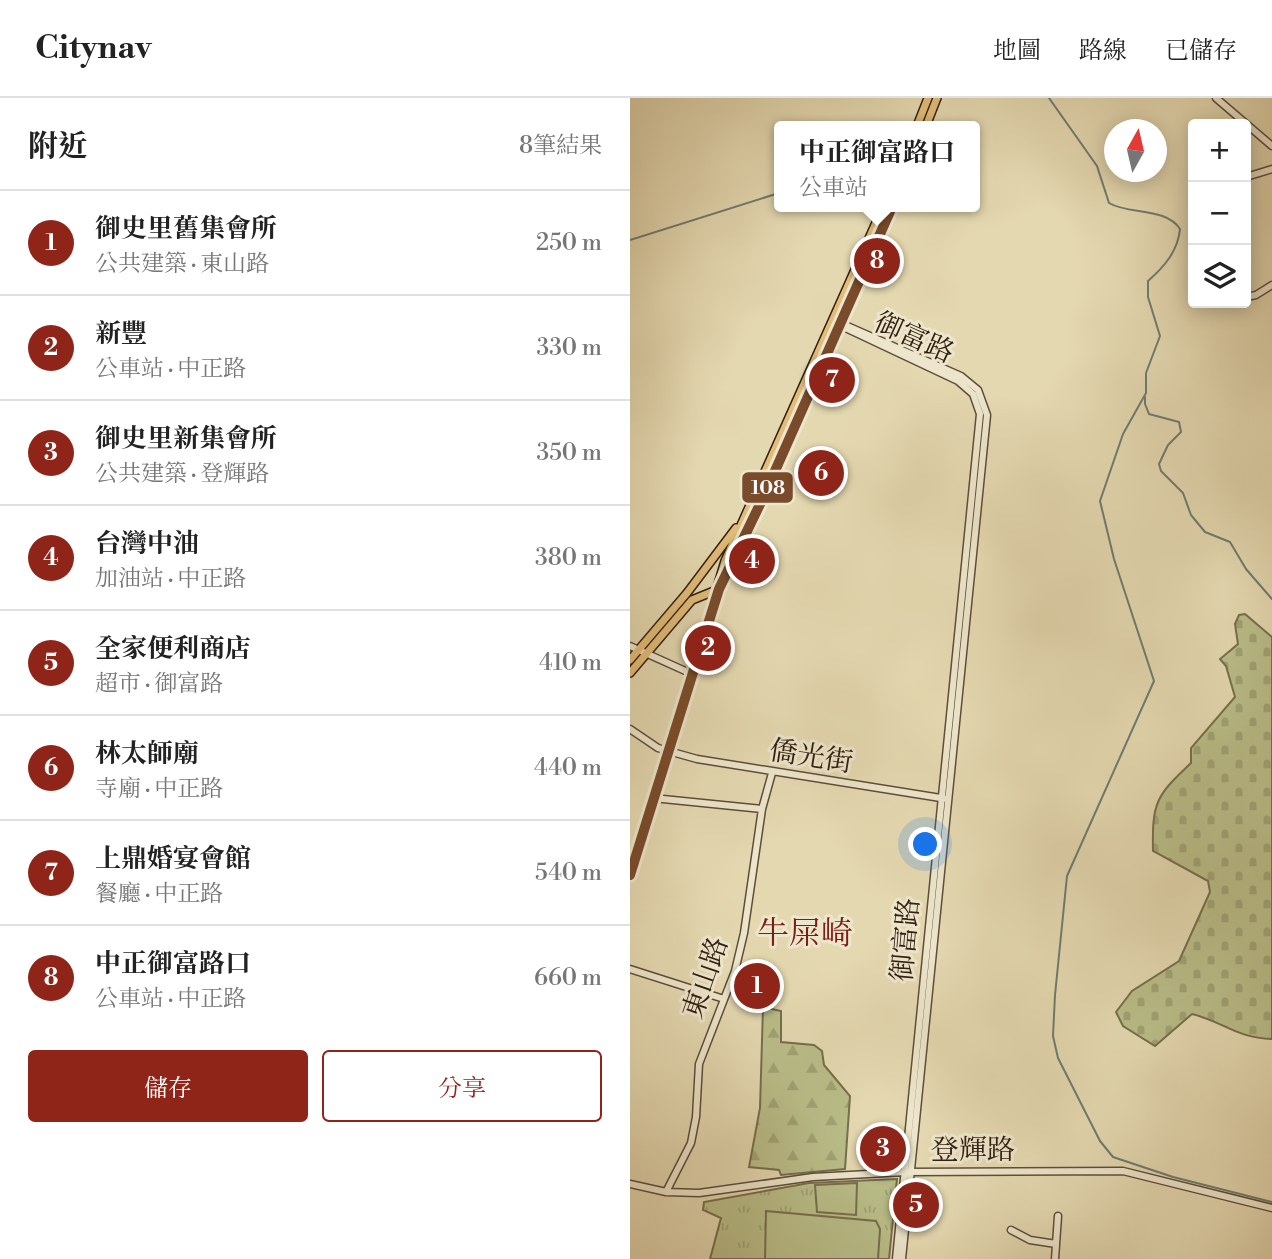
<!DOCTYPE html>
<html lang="zh-TW">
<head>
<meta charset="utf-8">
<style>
  :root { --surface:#fff; --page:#f2f2f2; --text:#222; --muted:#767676; --line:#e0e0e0; --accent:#8f2418 }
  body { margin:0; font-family:"Libre Bodoni","Noto Serif TC",serif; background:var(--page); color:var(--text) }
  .controls { position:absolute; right:21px; top:21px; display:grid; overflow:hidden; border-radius:7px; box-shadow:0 4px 18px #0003 }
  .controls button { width:63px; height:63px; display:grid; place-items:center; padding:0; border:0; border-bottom:2px solid var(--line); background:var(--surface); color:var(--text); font:35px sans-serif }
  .compass { position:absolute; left:474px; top:21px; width:63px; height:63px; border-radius:50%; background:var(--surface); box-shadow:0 4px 18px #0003; rotate:8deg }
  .you { position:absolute; left:296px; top:747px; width:24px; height:24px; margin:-18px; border:5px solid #fff; border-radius:50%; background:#1a73e8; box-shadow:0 0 0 10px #1a73e833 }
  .badge { display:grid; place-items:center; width:46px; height:46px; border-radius:50%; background:var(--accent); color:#fff; font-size:23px; font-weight:700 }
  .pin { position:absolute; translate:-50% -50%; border:4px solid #fff; box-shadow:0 2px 7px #0006 }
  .popup { position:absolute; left:144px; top:23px; width:206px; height:91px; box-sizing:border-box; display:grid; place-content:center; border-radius:7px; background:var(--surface); filter:drop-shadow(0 2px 5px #0005); font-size:23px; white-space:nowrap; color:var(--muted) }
  .popup b { font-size:26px; color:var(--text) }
  .popup::after { content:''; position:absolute; left:50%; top:100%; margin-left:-14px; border:14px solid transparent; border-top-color:var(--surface) }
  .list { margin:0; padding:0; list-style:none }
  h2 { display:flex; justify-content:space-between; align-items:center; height:91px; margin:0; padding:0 28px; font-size:30px }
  h2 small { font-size:23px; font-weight:400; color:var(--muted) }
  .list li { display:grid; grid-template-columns:46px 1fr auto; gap:21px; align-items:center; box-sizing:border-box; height:105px; padding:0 28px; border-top:2px solid var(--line) }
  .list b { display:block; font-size:26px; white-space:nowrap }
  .list p { margin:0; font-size:23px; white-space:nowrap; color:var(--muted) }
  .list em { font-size:23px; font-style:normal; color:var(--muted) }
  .actions { display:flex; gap:14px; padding:21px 28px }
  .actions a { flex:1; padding:16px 0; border:2px solid var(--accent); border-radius:7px; text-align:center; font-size:24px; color:var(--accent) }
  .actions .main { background:var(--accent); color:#fff }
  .icon { flex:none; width:38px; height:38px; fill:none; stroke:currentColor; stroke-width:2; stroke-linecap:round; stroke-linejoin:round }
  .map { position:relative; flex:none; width:642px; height:1161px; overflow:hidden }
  header { display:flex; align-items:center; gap:42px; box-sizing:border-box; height:98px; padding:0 35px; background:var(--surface); border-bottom:2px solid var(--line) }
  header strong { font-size:33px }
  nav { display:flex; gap:38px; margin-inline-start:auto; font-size:24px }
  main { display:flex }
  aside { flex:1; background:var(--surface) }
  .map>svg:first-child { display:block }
</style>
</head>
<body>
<header>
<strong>Citynav</strong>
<nav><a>地圖</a><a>路線</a><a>已儲存</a></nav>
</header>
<main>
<aside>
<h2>附近<small>8筆結果</small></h2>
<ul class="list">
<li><span class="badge">1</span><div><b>御史里舊集會所</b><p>公共建築 · 東山路</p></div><em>250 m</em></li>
<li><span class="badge">2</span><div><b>新豐</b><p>公車站 · 中正路</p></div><em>330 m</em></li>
<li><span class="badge">3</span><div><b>御史里新集會所</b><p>公共建築 · 登輝路</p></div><em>350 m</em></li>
<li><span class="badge">4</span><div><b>台灣中油</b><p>加油站 · 中正路</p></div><em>380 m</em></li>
<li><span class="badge">5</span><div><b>全家便利商店</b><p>超市 · 御富路</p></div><em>410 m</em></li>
<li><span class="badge">6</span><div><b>林太師廟</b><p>寺廟 · 中正路</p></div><em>440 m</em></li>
<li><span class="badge">7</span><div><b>上鼎婚宴會館</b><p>餐廳 · 中正路</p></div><em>540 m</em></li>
<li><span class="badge">8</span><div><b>中正御富路口</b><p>公車站 · 中正路</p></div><em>660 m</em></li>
</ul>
<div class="actions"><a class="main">儲存</a><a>分享</a></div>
</aside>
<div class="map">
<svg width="642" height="1161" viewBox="0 0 642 1161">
  <defs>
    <pattern id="grass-tufts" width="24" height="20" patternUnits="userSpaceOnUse" patternTransform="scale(1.75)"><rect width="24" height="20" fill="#b9bd88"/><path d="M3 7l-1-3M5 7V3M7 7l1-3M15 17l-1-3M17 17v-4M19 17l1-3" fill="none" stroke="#a0a274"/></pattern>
    <pattern id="forest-firs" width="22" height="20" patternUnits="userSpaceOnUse" patternTransform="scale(1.75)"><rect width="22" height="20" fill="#b9bd88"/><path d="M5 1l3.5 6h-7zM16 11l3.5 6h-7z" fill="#a0a274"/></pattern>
    <pattern id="cemetery-stones" width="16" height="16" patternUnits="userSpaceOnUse" patternTransform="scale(1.75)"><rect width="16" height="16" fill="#b9bd88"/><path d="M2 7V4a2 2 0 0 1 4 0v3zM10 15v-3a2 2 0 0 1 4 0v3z" fill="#a0a274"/></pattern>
  </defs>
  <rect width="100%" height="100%" fill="#e4d8b0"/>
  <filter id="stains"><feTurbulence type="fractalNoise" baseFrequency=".00286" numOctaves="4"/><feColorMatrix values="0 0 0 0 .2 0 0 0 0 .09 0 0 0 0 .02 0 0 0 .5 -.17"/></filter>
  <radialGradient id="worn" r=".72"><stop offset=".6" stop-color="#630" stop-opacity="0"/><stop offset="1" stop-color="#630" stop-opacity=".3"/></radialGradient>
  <path fill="url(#grass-tufts)" stroke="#766e4d" stroke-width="2" d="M 267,1081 L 259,1161 L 80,1161 L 91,1120 L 73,1112 L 74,1104 L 179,1085 Z"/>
  <path fill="url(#forest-firs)" stroke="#766e4d" stroke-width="2" d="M 133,909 L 151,913 L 151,944 L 184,947 L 192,953 L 194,967 L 220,998 L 215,1071 L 151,1077 L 149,1072 L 119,1069 L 130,1010 Z"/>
  <path fill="url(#cemetery-stones)" stroke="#766e4d" stroke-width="2" d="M 615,516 L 642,539 L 642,941 C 606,940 594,924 562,916 L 525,948 L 493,928 L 486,914 L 502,893 L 549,863 L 580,794 L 578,783 L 523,753 C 522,704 526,698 561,665 L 561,650 L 605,599 L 596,568 L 590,561 L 608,546 L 605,526 L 609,517 Z"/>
  <path fill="#b9bd88" stroke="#766e4d" stroke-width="2" d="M 227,1085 L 226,1117 L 187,1114 L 185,1087 Z
    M 136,1113 L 246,1123 L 250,1131 L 248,1161 L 135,1161 Z"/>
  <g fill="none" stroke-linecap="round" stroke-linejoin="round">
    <path stroke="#6d7c70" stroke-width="2" d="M 419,0 L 467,68 L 479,105 C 499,117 536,109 550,131 C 548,153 534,169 518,183 L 518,199 L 530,238 L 516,275 L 516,295 L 493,336 L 470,403 L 484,461 L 524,583 L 437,778 L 425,897 L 423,938 L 428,960 L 470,1043 L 483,1059 L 543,1079 L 642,1104
      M 0,142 L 149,95
      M 515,299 L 515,306 L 519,316 L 549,324 L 551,334 L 538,347 L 529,366 L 531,373 L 553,395 L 561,417 L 575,434 L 600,444 L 616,471 L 642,501"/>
    <defs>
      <path id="minor" d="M 586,0 L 642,48
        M 616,79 L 642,71
        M 616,199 L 626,197 L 642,187
        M 206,223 L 331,278 L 348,292 L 357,317 L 272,1161
        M 207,226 L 328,283 L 343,296 L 350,316 L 266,1161
        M 0,548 L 62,576
        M 0,631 L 28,650 L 67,661 L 317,701
        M 23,700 L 132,711
        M 0,871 L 94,901
        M 0,1086 L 36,1094 L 69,1095 L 183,1079 L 275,1074 L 493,1073 L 642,1110
        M 36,1094 L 61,1045 L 66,1019 L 69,966 L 105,873 L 114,835 L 132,711 L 142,675
        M 381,1132 L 400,1142 L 426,1146
        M 425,1161 L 428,1118"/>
      <path id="major" d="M 287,28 L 298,0
        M 296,28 L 307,0
        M 94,481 L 262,109
        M 0,562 L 57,495 L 106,430
        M 0,575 L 62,502 L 89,491
        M 0,777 L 95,463 L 253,109"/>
    </defs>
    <use href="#minor" stroke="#5e4e3a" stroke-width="9"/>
    <use href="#major" stroke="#322012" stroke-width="10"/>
    <use href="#minor" stroke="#ede6cc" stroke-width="6"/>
    <use href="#major" stroke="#e2bc78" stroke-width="7"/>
    <defs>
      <path id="bus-1" d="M 0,777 L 89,491 L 133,400 L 262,109"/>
    </defs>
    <use href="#bus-1" stroke="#ede6cc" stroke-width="16"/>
    <use href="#bus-1" stroke="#7a4b2a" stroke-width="10"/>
  </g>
  <g text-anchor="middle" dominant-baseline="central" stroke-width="6" stroke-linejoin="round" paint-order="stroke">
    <g font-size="28" fill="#322012" stroke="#ede6cc">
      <text transform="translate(284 240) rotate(24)">御富路</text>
      <text transform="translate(181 659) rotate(9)">僑光街</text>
      <text transform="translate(276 842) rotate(-85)">御富路</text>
      <text transform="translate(76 880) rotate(-71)">東山路</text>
      <text x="343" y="1052">登輝路</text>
    </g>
    <g font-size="32" fill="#7a1f14" stroke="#ede6cc">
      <text x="175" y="836">牛屎崎</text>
    </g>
  </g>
  <rect stroke="#ede6cc" stroke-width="2.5" x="111" y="373" width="53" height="33" rx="7" fill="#7a4b2a"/>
  <g font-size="19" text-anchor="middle" font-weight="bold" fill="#fff">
    <text x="138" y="396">108</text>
  </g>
  <rect width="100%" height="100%" filter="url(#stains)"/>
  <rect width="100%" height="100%" fill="url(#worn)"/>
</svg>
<div class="controls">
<button>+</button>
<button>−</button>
<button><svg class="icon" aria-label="layers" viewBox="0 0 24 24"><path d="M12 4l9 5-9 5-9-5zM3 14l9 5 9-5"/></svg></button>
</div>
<svg class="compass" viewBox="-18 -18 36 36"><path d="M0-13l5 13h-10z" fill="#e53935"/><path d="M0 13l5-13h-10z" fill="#767676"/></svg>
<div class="you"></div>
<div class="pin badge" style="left:127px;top:888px">1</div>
<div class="pin badge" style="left:78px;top:550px">2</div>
<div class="pin badge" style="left:253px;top:1051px">3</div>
<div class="pin badge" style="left:122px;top:463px">4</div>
<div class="pin badge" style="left:286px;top:1107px">5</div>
<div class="pin badge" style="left:191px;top:375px">6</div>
<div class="pin badge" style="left:202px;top:282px">7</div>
<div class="pin badge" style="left:247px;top:163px">8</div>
<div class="popup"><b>中正御富路口</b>公車站</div>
</div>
</main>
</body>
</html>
